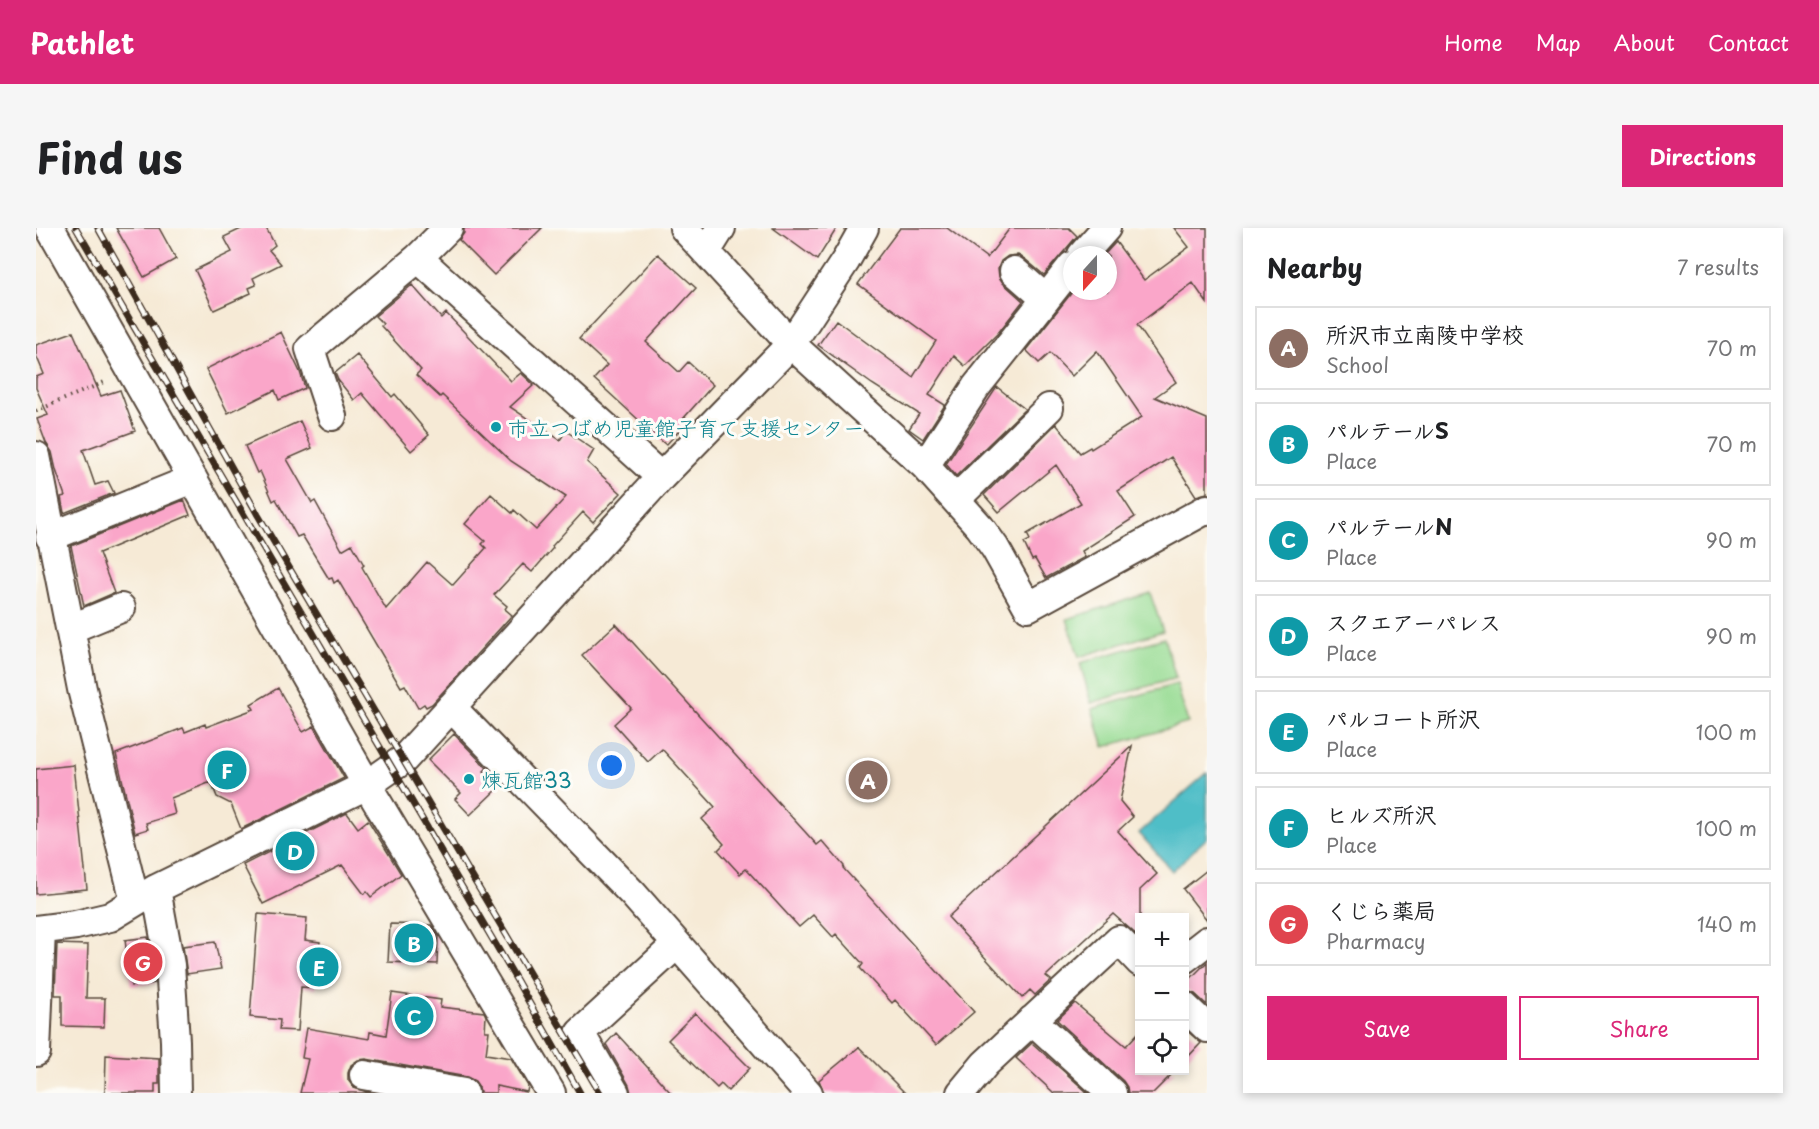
<!DOCTYPE html>
<html lang="en">
<head>
<meta charset="utf-8">
<style>
  :root { --surface:#fff; --page:#f6f6f6; --text:#202124; --muted:#757577; --line:#e0e0e0; --accent:#db2777 }
  body { margin:0; font-family:"Playpen Sans","Klee One",sans-serif; background:var(--page); color:var(--text) }
  .controls { position:absolute; right:18px; bottom:18px; display:grid; overflow:hidden; border-radius:0px; box-shadow:0 3px 9px #0003 }
  .controls button { width:54px; height:54px; display:grid; place-items:center; padding:0; border:0; border-bottom:2px solid var(--line); background:var(--surface); color:var(--text); font:30px sans-serif }
  .compass { position:absolute; left:1027px; top:18px; width:54px; height:54px; border-radius:50%; background:var(--surface); box-shadow:0 3px 9px #0003; rotate:201deg }
  .you { position:absolute; left:576px; top:538px; width:21px; height:21px; margin:-15px; border:4px solid #fff; border-radius:50%; background:#1a73e8; box-shadow:0 0 0 9px #1a73e833 }
  .badge { display:grid; place-items:center; width:39px; height:39px; border-radius:50%; background:var(--accent); color:#fff; font-size:20px; font-weight:700 }
  .pin { position:absolute; translate:-50% -50%; border:3px solid #fff; box-shadow:0 2px 6px #0006 }
  .list { margin:0; padding:0; list-style:none }
  h2 { display:flex; justify-content:space-between; align-items:center; height:78px; margin:0; padding:0 24px; font-size:26px }
  h2 small { font-size:20px; font-weight:400; color:var(--muted) }
  .list li { display:grid; grid-template-columns:39px 1fr auto; gap:18px; align-items:center; box-sizing:border-box; height:84px; margin:0 12px 12px; padding:0 12px; border:2px solid var(--line); border-radius:0px }
  .list b { display:block; font-size:22px; white-space:nowrap }
  .list p { margin:0; font-size:20px; white-space:nowrap; color:var(--muted) }
  .list em { font-size:20px; font-style:normal; color:var(--muted) }
  .actions { display:flex; gap:12px; padding:18px 24px }
  .actions a { flex:1; padding:14px 0; border:2px solid var(--accent); border-radius:0px; text-align:center; font-size:21px; color:var(--accent) }
  .actions .main { background:var(--accent); color:#fff }
  .icon { flex:none; width:33px; height:33px; fill:none; stroke:currentColor; stroke-width:2; stroke-linecap:round; stroke-linejoin:round }
  .map { position:relative; flex:none; width:1171px; height:865px; overflow:hidden; border-radius:0px }
  header { display:flex; align-items:center; gap:36px; box-sizing:border-box; height:84px; padding:0 30px; background:var(--accent); color:#fff }
  header strong { font-size:28px }
  nav { display:flex; gap:33px; margin-inline-start:auto; font-size:21px }
  .intro { display:flex; align-items:center; justify-content:space-between; box-sizing:border-box; height:144px; padding:0 36px }
  h1 { margin:0; font-size:42px }
  .button { padding:15px 27px; border-radius:0px; background:var(--accent); color:#fff; font-size:21px; font-weight:700 }
  main { display:flex; gap:36px; padding:0 36px }
  aside { flex:1; background:var(--surface); border-radius:0px; box-shadow:0 3px 9px #0003 }
  .map>svg:first-child { display:block }
</style>
</head>
<body>
<header>
<strong>Pathlet</strong>
<nav><a>Home</a><a>Map</a><a>About</a><a>Contact</a></nav>
</header>
<div class="intro"><h1>Find us</h1><a class="button">Directions</a></div>
<main>
<div class="map">
<svg width="1171" height="865" viewBox="0 0 1171 865">
  <rect width="100%" height="100%" fill="#fdfcf7"/>
  <filter id="ink" filterUnits="userSpaceOnUse"><feTurbulence type="fractalNoise" baseFrequency=".0167" numOctaves="2"/><feDisplacementMap in="SourceGraphic" scale="12" xChannelSelector="R" yChannelSelector="G"/><feConvolveMatrix kernelMatrix="1 2 1 2 8 2 1 2 1" color-interpolation-filters="sRGB"/></filter>
  <filter id="wash" filterUnits="userSpaceOnUse"><feTurbulence type="fractalNoise" baseFrequency=".008" numOctaves="4" result="noise"/><feDisplacementMap in="SourceGraphic" scale="24" xChannelSelector="R" yChannelSelector="G"/><feGaussianBlur stdDeviation="1.35" result="paint"/><feColorMatrix in="noise" values="0 0 0 0 0 0 0 0 0 0 0 0 0 0 0 0 0 1.4 0 .05"/><feComposite in="paint" operator="in"/></filter>
  <g filter="url(#wash)">
    <rect width="100%" height="100%" fill="#f6ead6"/>
    <path fill="#97db93" stroke="#698258" stroke-width="1.5" d="M 1114,365 L 1127,403 L 1043,429 L 1031,391 Z
      M 1128,410 L 1140,450 L 1055,475 L 1044,435 Z
      M 1141,456 L 1152,495 L 1068,519 L 1056,481 Z"/>
    <path fill="#50bec7" stroke="#467472" stroke-width="1.5" d="M 1171,545 L 1171,610 L 1136,643 L 1103,605 Z"/>
    <g id="blocks">
      <path fill="#faa6c9" d="M 80,0 L 123,0 L 140,31 L 108,49 Z
        M 207,0 L 230,0 L 239,17 L 233,22 L 245,36 L 217,50 L 220,57 L 213,60 L 215,65 L 178,82 L 159,42 L 196,24 L 188,9 Z
        M 428,0 L 506,0 L 458,47 L 423,12 L 428,5 Z
        M 737,0 L 801,0 L 781,32 Z
        M 864,0 L 911,0 L 951,30 L 974,0 L 1033,0 L 1041,8 L 1008,47 L 989,31 L 982,27 L 972,28 L 965,33 L 962,40 L 963,49 L 967,55 L 987,73 L 962,105 L 929,138 L 918,128 L 893,167 L 909,177 L 887,211 L 873,201 L 883,186 L 836,156 L 782,117 L 800,92 L 877,149 L 900,113 L 822,56 Z
        M 1138,0 L 1171,0 L 1171,75 L 1157,55 L 1101,97 L 1140,154 L 1119,169 L 1171,191 L 1171,265 L 1160,268 L 1135,229 L 1082,263 L 1099,289 L 1046,323 L 1049,329 L 1010,350 L 999,331 L 996,332 L 988,315 L 994,312 L 991,306 L 1045,275 L 1020,237 L 963,284 L 948,267 L 1020,196 L 1044,225 L 1054,219 L 1055,221 L 1106,189 L 1061,123 L 1036,148 L 1014,125 L 1003,135 L 990,122 L 1037,63 L 1072,63 L 1072,27 L 1068,27 L 1078,16 L 1080,14 L 1108,52 L 1153,19 Z
        M 622,26 L 660,60 L 610,114 L 643,144 L 652,134 L 677,157 L 647,191 L 651,194 L 630,217 L 558,151 L 571,137 L 543,111 Z
        M 376,57 L 405,90 L 410,85 L 475,153 L 485,145 L 498,157 L 474,179 L 524,212 L 530,203 L 558,222 L 551,234 L 585,265 L 557,294 L 547,284 L 516,318 L 517,320 L 496,344 L 487,336 L 458,367 L 471,378 L 469,381 L 476,387 L 396,476 L 390,479 L 388,476 L 382,480 L 369,457 L 365,459 L 302,352 L 298,355 L 296,350 L 293,351 L 266,307 L 261,309 L 240,271 L 237,273 L 224,243 L 221,245 L 209,218 L 264,193 L 276,220 L 251,231 L 276,275 L 279,273 L 306,322 L 316,316 L 328,337 L 326,339 L 350,381 L 391,334 L 417,357 L 450,320 L 446,316 L 449,313 L 429,296 L 455,266 L 476,285 L 478,282 L 500,302 L 530,269 L 475,233 L 406,167 L 404,169 L 380,147 L 385,142 L 345,98 L 347,96 L 339,88 Z
        M 37,104 L 65,168 L 84,162 L 99,203 L 47,222 L 59,257 L 72,253 L 78,265 L 28,285 L 25,269 L 29,268 L 20,242 L 16,224 L 10,215 L 1,191 L 12,187 L 0,160 L 0,149 L 8,146 L 0,127 L 0,117 Z
        M 245,104 L 264,144 L 269,160 L 243,172 L 239,162 L 192,185 L 170,141 Z
        M 321,127 L 356,169 L 359,166 L 393,207 L 375,223 L 326,165 L 318,172 L 302,152 L 299,145 Z
        M 961,159 L 989,181 L 920,248 L 910,236 Z
        M 148,272 L 154,287 L 63,325 L 78,365 L 48,378 L 35,318 Z
        M 580,396 L 781,617 L 786,613 L 808,638 L 807,640 L 938,784 L 900,817 L 859,772 L 856,775 L 824,740 L 827,736 L 800,706 L 797,709 L 777,687 L 763,699 L 710,641 L 704,646 L 682,622 L 688,616 L 666,591 L 679,579 L 626,521 L 612,534 L 578,496 L 595,480 L 546,427 Z
        M 242,460 L 267,504 L 278,498 L 308,550 L 205,601 L 195,576 L 181,569 L 175,554 L 135,570 L 139,586 L 110,595 L 112,601 L 99,605 L 80,526 L 147,500 L 149,504 L 169,496 L 170,499 L 218,481 L 215,476 Z
        M 418,506 L 451,540 L 448,543 L 463,559 L 434,587 L 419,571 L 425,565 L 392,532 Z
        M 1096,518 L 1084,573 L 1097,589 L 1082,603 L 1121,646 L 1104,662 L 1104,710 L 1077,686 L 1010,748 L 1015,752 L 999,767 L 994,762 L 986,770 L 912,689 Z
        M 38,537 L 51,661 L 0,666 L 0,541 Z
        M 311,585 L 322,600 L 332,592 L 365,646 L 335,669 L 331,664 L 328,666 L 306,637 L 227,676 L 207,637 Z
        M 1171,642 L 1171,692 L 1147,661 Z
        M 222,686 L 271,690 L 269,712 L 284,714 L 280,760 L 265,759 L 262,803 L 243,802 L 244,792 L 214,789 Z
        M 354,696 L 395,697 L 402,708 L 401,736 L 352,734 Z
        M 112,709 L 119,755 L 95,758 L 89,712 Z
        M 179,714 L 185,741 L 151,746 L 147,718 Z
        M 21,716 L 52,717 L 50,770 L 69,770 L 68,799 L 26,798 L 26,767 L 19,767 Z
        M 1171,734 L 1171,777 L 1159,766 L 1149,762 L 1149,756 Z
        M 356,765 L 405,772 L 404,779 L 448,784 L 450,788 L 449,803 L 453,803 L 450,826 L 475,830 L 492,858 L 491,864 L 460,858 L 460,865 L 444,865 L 443,859 L 439,853 L 431,849 L 330,831 L 322,832 L 315,837 L 312,845 L 312,852 L 318,860 L 335,865 L 264,865 L 272,831 L 266,830 L 271,800 L 333,811 L 334,804 L 350,807 Z
        M 1039,775 L 1090,818 L 1104,803 L 1104,843 L 1139,843 L 1117,865 L 1092,865 L 1091,859 L 1087,853 L 1021,792 Z
        M 659,785 L 714,840 L 692,863 L 685,856 L 681,860 L 632,812 Z
        M 1149,801 L 1165,815 L 1149,832 Z
        M 580,805 L 635,865 L 595,865 L 593,857 L 570,816 Z
        M 996,815 L 1052,865 L 1018,865 L 980,830 Z
        M 823,819 L 869,865 L 788,865 L 783,852 Z
        M 70,827 L 123,830 L 123,856 L 119,856 L 119,865 L 69,865 Z"/>
    </g>
  </g>
  <g filter="url(#ink)">
    <use href="#blocks" fill-opacity="0" stroke="#57473a" stroke-width="1.5"/>
    <g fill="none" stroke-linecap="round" stroke-linejoin="round">
      <defs>
        <path id="minor" d="M 14,0 L 331,557 L 515,865
          M 648,0 L 755,116 L 889,238 L 944,299 L 959,320 L 992,379 L 1171,281
          M 670,24 L 685,0
          M 1046,27 L 1070,0
          M 382,30 L 625,249
          M 978,43 L 1010,71
          M 296,188 L 274,121 L 382,30 L 412,0
          M 0,228 L 46,461 L 99,673
          M 889,238 L 940,159 L 1036,38
          M 920,271 L 1013,180
          M 14,309 L 157,251
          M 34,401 L 85,380
          M 415,479 L 597,666 L 772,865
          M 120,661 L 134,737 L 139,813 L 140,865
          M 0,702 L 40,697 L 74,689 L 120,661 L 331,557 L 368,531 L 625,249 L 755,116 L 810,32 L 828,0
          M 1148,731 L 1171,713
          M 1148,778 L 1171,800
          M 996,792 L 1076,865
          M 0,824 L 5,702
          M 328,847 L 428,865
          M 579,865 L 544,805 L 641,716
          M 925,865 L 949,836 L 1083,712 L 1104,734"/>
      </defs>
      <use href="#minor" stroke="#57473a" stroke-width="32"/>
      <path stroke="#57473a" stroke-width="4" stroke-dasharray="1.5 4.5" stroke-linecap="butt" d="M 0,183 L 71,153"/>
      <use href="#minor" stroke="#fff" stroke-width="28"/>
      <defs>
        <path id="rail" d="M 40,0 L 481,753 L 544,865
          M 62,0 L 222,287 L 564,865"/>
      </defs>
      <use href="#rail" stroke="#3b2a1e" stroke-width="7"/>
      <use href="#rail" stroke="#fdfcf7" stroke-width="4.5" stroke-dasharray="14" stroke-linecap="butt"/>
    </g>
  </g>
  <g fill="#0f9aa8" stroke="#fdfcf7" stroke-width="2">
    <circle cx="460" cy="199" r="6"/>
    <circle cx="433" cy="551" r="6"/>
  </g>
  <g text-anchor="middle" dominant-baseline="central" stroke-width="6" stroke-linejoin="round" paint-order="stroke">
    <g font-size="21" fill="#0d838f" stroke="#fdfcf7" text-anchor="start">
      <text x="472" y="199">市立つばめ児童館子育て支援センター</text>
      <text x="445" y="551">煉瓦館33</text>
    </g>
  </g>
</svg>
<div class="controls">
<button>+</button>
<button>−</button>
<button><svg class="icon" aria-label="locate" viewBox="0 0 24 24"><circle cx="12" cy="12" r="6"/><path d="M12 2v4M12 18v4M2 12h4M18 12h4"/></svg></button>
</div>
<svg class="compass" viewBox="-18 -18 36 36"><path d="M0-13l5 13h-10z" fill="#e53935"/><path d="M0 13l5-13h-10z" fill="#757577"/></svg>
<div class="you"></div>
<div class="pin badge" style="left:832px;top:552px;background:#8d6e63">A</div>
<div class="pin badge" style="left:378px;top:715px;background:#0f9aa8">B</div>
<div class="pin badge" style="left:378px;top:788px;background:#0f9aa8">C</div>
<div class="pin badge" style="left:259px;top:623px;background:#0f9aa8">D</div>
<div class="pin badge" style="left:283px;top:739px;background:#0f9aa8">E</div>
<div class="pin badge" style="left:191px;top:542px;background:#0f9aa8">F</div>
<div class="pin badge" style="left:107px;top:734px;background:#e0444e">G</div>
</div>
<aside>
<h2>Nearby<small>7 results</small></h2>
<ul class="list">
<li><span class="badge" style="background:#8d6e63">A</span><div><b>所沢市立南陵中学校</b><p>School</p></div><em>70 m</em></li>
<li><span class="badge" style="background:#0f9aa8">B</span><div><b>パルテールS</b><p>Place</p></div><em>70 m</em></li>
<li><span class="badge" style="background:#0f9aa8">C</span><div><b>パルテールN</b><p>Place</p></div><em>90 m</em></li>
<li><span class="badge" style="background:#0f9aa8">D</span><div><b>スクエアーパレス</b><p>Place</p></div><em>90 m</em></li>
<li><span class="badge" style="background:#0f9aa8">E</span><div><b>パルコート所沢</b><p>Place</p></div><em>100 m</em></li>
<li><span class="badge" style="background:#0f9aa8">F</span><div><b>ヒルズ所沢</b><p>Place</p></div><em>100 m</em></li>
<li><span class="badge" style="background:#e0444e">G</span><div><b>くじら薬局</b><p>Pharmacy</p></div><em>140 m</em></li>
</ul>
<div class="actions"><a class="main">Save</a><a>Share</a></div>
</aside>
</main>
</body>
</html>
